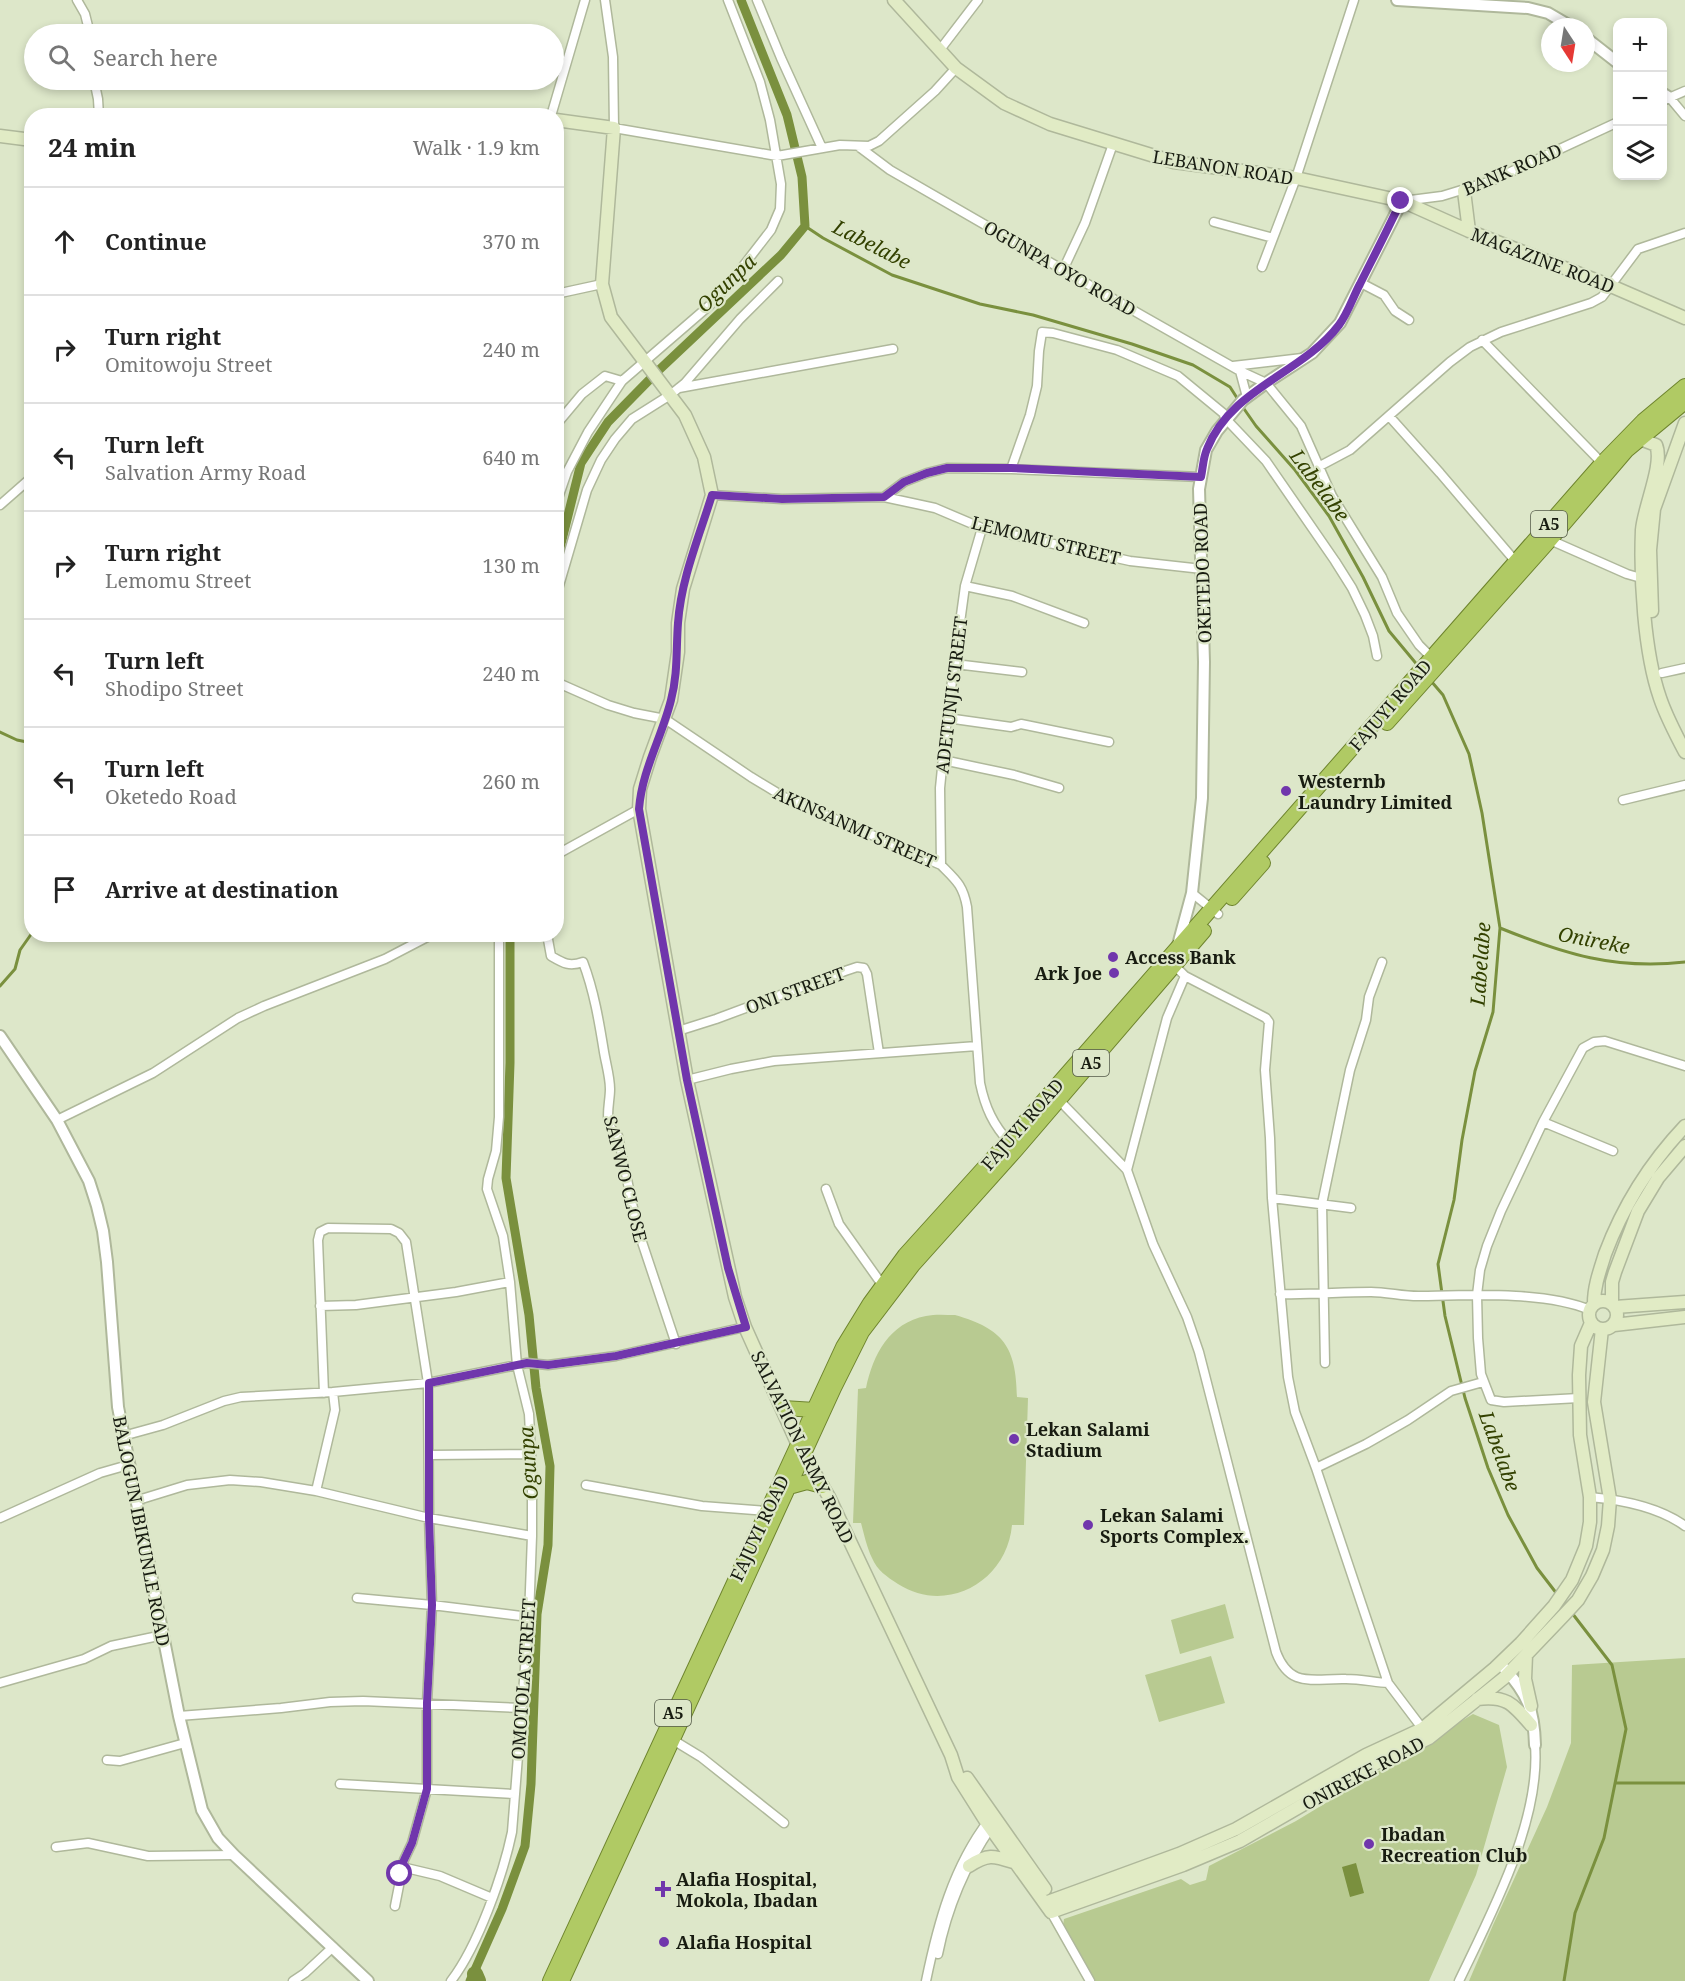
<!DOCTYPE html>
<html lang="en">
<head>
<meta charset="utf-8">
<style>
  :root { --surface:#fff; --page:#f6f6f6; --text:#222; --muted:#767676; --line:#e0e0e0 }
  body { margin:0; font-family:"Noto Serif",serif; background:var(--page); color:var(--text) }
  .controls { position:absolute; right:18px; top:18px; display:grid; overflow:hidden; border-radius:12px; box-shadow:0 3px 9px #0003 }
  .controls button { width:54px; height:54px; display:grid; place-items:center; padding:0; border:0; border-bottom:2px solid var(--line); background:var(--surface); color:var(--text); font:30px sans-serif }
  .compass { position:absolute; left:1541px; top:18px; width:54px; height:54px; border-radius:50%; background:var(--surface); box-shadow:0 3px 9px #0003; rotate:168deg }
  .stop { position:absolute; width:18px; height:18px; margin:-14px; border:4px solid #7036ac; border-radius:50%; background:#fff }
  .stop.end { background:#7036ac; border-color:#fff; box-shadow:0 2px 6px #0008 }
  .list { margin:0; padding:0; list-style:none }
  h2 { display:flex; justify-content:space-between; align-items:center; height:78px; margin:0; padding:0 24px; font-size:26px }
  h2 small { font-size:20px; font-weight:400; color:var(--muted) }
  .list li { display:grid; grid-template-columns:39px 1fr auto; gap:18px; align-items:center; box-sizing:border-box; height:108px; padding:0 24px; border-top:2px solid var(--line) }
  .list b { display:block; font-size:22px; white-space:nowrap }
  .list p { margin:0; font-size:20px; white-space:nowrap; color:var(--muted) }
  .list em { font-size:20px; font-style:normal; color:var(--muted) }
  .icon { flex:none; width:33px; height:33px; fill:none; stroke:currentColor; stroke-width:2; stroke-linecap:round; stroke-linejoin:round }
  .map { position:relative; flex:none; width:1685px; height:1981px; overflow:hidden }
  .search { position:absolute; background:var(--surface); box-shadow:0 3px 9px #0003; left:24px; top:24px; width:540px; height:66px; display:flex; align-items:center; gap:15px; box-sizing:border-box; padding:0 21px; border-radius:33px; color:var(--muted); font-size:22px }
  .panel { position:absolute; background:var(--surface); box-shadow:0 3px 9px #0003; left:24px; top:108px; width:540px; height:834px; border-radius:24px }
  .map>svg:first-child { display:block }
</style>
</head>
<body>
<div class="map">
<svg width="1685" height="1981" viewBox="0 0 1685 1981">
  <rect width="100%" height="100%" fill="#dde7c9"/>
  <path fill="#b8ca91" d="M 955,1315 C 1004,1329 1016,1347 1017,1397 L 1028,1398 L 1024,1525 L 1012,1525 C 1007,1582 946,1615 898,1584 C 887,1577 877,1570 872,1558 C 867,1548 864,1534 861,1523 L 853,1523 L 858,1389 L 866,1388 C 873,1355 889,1323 926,1316 C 935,1314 946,1315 955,1315 Z
    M 1225,1604 L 1234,1638 L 1180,1654 L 1171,1620 Z
    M 1211,1656 L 1225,1703 L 1159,1722 L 1145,1675 Z
    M 1685,1658 L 1685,1981 L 1469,1981 L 1493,1925 L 1547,1807 L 1571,1743 L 1572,1665 Z
    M 1473,1714 L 1499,1725 L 1507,1767 L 1476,1875 L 1429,1981 L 1092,1981 L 1062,1933 L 1064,1919 L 1181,1879 L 1190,1885 L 1206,1880 L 1209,1866 L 1296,1821 Z"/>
  <path fill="#7a903e" d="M 1356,1863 L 1364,1893 L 1350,1897 L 1342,1867 Z"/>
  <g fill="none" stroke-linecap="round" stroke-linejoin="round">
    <path stroke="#7a903e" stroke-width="3" d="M 805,226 L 823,238 L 892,275 L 980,304 L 1033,315 L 1132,344 L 1193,365 L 1230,387 L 1239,401
      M 1242,406 L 1256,426 L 1295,470 L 1329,516 L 1363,577 L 1389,631 L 1419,667
      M 1431,681 L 1443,695 L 1469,754 L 1482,813 L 1500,928 L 1493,1012 L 1475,1071 L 1462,1140 L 1454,1200 L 1438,1264 L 1445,1316 L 1465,1398 L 1488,1468 L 1508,1515 L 1537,1568 L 1557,1594
      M 0,732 L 17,740 L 32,743
      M 1500,928 C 1564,954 1615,970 1685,962
      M 0,986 L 15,969 L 20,950 L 32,933
      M 1615,1783 L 1685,1783
      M 1564,1981 L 1575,1913 L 1604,1838 L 1626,1729 L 1612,1665 L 1572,1613"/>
    <path stroke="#7a903e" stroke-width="9" d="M 556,564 L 581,463 L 608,422 L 659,370 L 781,255 L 805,226 L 802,177 L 787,115 L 741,0
      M 470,1981 L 502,1909 L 525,1846 L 531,1784 L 537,1614 L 548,1545 L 550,1466 L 536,1388 L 529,1315 L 506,1178 L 510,1063 L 510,934"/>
    <path stroke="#7a903e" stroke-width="16" d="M 475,1974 L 478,1981"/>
    <defs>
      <path id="minor" d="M 77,0 L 85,14 L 90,34
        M 605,0 L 613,57 L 614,128 L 777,156 L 840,145 L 869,146 L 879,141 L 935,91 L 956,68
        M 757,0 L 781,58 L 822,148
        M 939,51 L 978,0
        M 94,80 L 98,99 L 99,116
        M 1670,98 L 1685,116
        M 1662,101 L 1685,91
        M 551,116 L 585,0
        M 858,146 L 890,170 L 1143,316 L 1240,371 L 1266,383 L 1301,426 L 1332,496 L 1382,577 L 1397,613 L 1419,645 L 1433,659
        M 1403,201 L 1442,196 L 1491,181 L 1618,122
        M 1214,222 L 1273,238
        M 1262,267 L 1296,178 L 1354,0
        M 1063,270 L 1085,223 L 1113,144
        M 1361,283 L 1384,295 L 1395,311 L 1409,320
        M 556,294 L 602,284
        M 1482,340 L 1602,463
        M 1233,366 L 1302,358
        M 1240,371 L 1247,397
        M 679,388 L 893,349
        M 1389,416 L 1440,473 L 1516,562
        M 556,425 L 582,394 L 605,376 L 622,381
        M 1318,467 L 1350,450 L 1450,362 L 1470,347 L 1501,332 L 1591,303 L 1602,297 L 1638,249 L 1685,233
        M 1011,469 L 1030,415 L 1037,386 L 1039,351 L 1042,332 L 1053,333 L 1117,350 L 1178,376 L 1223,413 L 1226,419 L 1266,461 L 1335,561 L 1352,588 L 1365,615 L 1373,636 L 1377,656
        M 712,495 L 782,499 L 884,497 L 935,508 L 982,528 L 1130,561 L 1202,569
        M 884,497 L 904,482 L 927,473 L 947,468 L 1011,469 L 1201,477
        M 556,504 L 567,472 L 588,432 L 622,381 L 710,305 L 730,283 L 771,230 L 780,209 L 781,184 L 770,120 L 760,82 L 728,0
        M 0,505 L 32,477
        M 1550,540 L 1627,574 L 1641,578
        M 965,586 L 1012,596 L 1084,623
        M 556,596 L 587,490 L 601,460 L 615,439 L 632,419 L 670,395 L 685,383 L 740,319 L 778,281
        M 955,664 L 1022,672
        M 1662,673 L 1685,668
        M 556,682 L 608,705 L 634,713 L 665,719 L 751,777 L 784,797 L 941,865 C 956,880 963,885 967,907 L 980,1083 C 985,1107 993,1125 1010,1143
        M 947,718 L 1011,727 L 1021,724 L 1109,742
        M 943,760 L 1014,775 L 1059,788
        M 1623,800 L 1685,785
        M 556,855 L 639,809
        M 941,865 L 940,788 L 947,718 L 965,586 L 982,528
        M 1192,893 L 1218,914
        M 547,934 L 551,956 C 563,963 569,967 583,962 C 594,991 599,1021 604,1052 C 606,1064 610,1077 610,1089 C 610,1106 602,1124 618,1136 L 637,1227 L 676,1344
        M 1174,965 L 1185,976 L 1266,1018 L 1269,1022 L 1265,1070 L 1270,1138 L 1272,1198 L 1288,1377 L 1295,1412 L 1316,1468 L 1388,1683 L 1425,1732
        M 678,1031 L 716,1019 L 845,971 L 857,967 L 864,968 L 867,974 L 879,1053
        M 687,1080 L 731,1069 L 774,1061 L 977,1046
        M 1056,1097 L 1127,1170 L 1153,1244 L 1187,1317 L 1199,1352 L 1276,1652 C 1290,1689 1313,1678 1346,1679 C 1360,1679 1374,1682 1388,1683
        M 57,1120 L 153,1073 L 238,1018 L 264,1006 L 385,959 L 433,934
        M 1543,1122 L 1613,1151
        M 1127,1170 L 1167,1018 L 1185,976
        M 826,1189 L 839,1224 L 883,1286
        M 1272,1198 L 1351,1208
        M 1280,1294 C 1310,1295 1341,1292 1371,1292 C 1388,1292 1405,1297 1422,1296 C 1470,1295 1545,1291 1590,1310
        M 320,1306 L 356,1305 L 456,1292 L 510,1282
        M 1325,1363 L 1322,1204 L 1350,1070 L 1366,1020 L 1369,997 L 1382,962
        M 324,1393 L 318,1240 L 320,1232 L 328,1228 L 391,1229 L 399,1233 L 406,1242 L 428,1383 L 429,1518 L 432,1605 L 427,1703 L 427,1789 L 412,1843 L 404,1860 L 395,1906
        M 1579,1398 L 1504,1402 L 1491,1400 L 1481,1374 L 1478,1338 L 1477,1295 L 1480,1270 L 1487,1246 L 1501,1211 L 1543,1122 L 1583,1048 L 1594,1042 L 1605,1041 L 1685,1066
        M 123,1436 L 163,1425 L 224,1401 L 241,1397 L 333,1392 L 428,1383 L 527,1363 L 548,1365 L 616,1356 L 745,1327
        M 430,1455 L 531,1454
        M 1316,1468 L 1366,1444 L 1408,1420 L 1451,1391 L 1483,1382
        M 586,1485 L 702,1506 L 767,1511
        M 316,1491 L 335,1410 L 333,1392
        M 1590,1497 C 1623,1500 1659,1507 1685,1526
        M 135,1501 L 187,1485 L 230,1480 L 261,1482 L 316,1491 L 429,1518 L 532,1536
        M 0,1518 L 100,1473 L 128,1465
        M 357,1598 L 432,1605 L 529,1617
        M 0,1683 L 84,1659 L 111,1646 L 163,1635
        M 179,1716 L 281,1708 L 330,1702 L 363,1701 L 521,1708
        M 673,1740 L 701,1757 L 784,1823
        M 107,1760 L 120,1761 L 185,1743
        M 340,1784 L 514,1794
        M 56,1847 L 88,1843 L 148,1856 L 234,1855
        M 402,1867 L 440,1876 L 492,1898
        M 1051,1912 L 1090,1981
        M 938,1954 C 947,1909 966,1864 992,1826
        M 293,1981 L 305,1973 L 333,1947
        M 451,1981 C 478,1946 503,1875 512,1832 L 529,1617 L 532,1536 L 532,1473 L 529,1414 L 517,1365 L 510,1282 L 503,1236 L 487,1189 L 488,1179 L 496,1151 L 499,1117 L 499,934
        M 926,1981 C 938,1923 953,1867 989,1820
        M 1459,1981 C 1491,1914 1541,1821 1535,1745"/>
      <path id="tertiary" d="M 1397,0 L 1528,8 L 1548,13 L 1572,27
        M 1586,38 L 1618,63
        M 1662,93 L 1670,98
        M 1178,945 L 1192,893 L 1202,798 L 1204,662 L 1199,489 L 1206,450 L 1217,431 L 1243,400 L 1266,383 L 1312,353 L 1340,323 L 1402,201
        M 0,1036 L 57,1120 L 89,1181 L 97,1206 L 103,1231 L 107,1262 L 118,1407 L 179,1716 L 202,1810 L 218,1838 L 234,1855 L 368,1981
        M 1504,1668 C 1528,1694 1534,1710 1535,1745"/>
      <path id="secondary" d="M 894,0 L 956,68 L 1004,103 L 1050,124 L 1174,162 L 1296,178 L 1402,201 L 1469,231 L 1611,286 L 1685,318
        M 556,120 L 614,128 L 602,284 L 611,317 L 685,415 L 704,457 L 712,495 L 683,589 L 678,623 L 678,652 L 671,700 L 650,757 L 640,789 L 639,809 L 687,1080 L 735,1297 L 745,1327 L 798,1445 L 829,1497 L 951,1755 L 958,1777 L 987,1823 L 1051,1912 L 1183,1865 L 1240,1841 L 1372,1765 L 1429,1738 L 1504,1678 L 1564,1615 L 1578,1600 L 1592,1576 L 1603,1550 L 1608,1526 L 1610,1499 L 1594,1402 L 1602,1329
        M 0,136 L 32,140
        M 1464,191 L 1469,231
        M 1640,439 L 1656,445 C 1664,464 1644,506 1642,530 C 1640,578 1644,652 1660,698 C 1666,716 1676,735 1685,752
        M 1652,611 L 1650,550 L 1654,509 L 1685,423
        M1589 1315a14 14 0 1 1 28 0a14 14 0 1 1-28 0Z
        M 1594,1303 C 1594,1286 1600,1270 1605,1254 C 1623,1206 1650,1163 1685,1126
        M 1612,1303 L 1612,1282 L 1615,1272 L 1638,1211 L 1658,1178 L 1685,1146
        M 1615,1307 L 1685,1302
        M 1614,1325 L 1685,1317
        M 1526,1655 L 1525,1679 L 1531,1706
        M 1477,1699 C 1506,1695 1513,1704 1531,1725
        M 967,1778 L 1045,1889
        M 969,1866 C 989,1853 994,1856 1016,1863
        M 1045,1903 L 1179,1854 L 1236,1829 L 1366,1755 L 1422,1729 L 1495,1668 L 1521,1643 L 1554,1606 L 1572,1580 L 1586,1546 L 1590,1522 L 1590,1497 L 1580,1435 L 1579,1375 L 1581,1346 L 1591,1323"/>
      <path id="trunk" d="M 1387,723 L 1550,540 L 1627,450 L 1685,402
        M 1232,898 L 1263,863
        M 783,1408 L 815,1410
        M 789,1487 L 807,1482 L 822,1486
        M 550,1981 L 843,1347 L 870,1303 L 905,1255 L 1008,1141 L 1602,463 L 1643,421 L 1685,386
        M 562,1981 L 834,1388 L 862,1332 L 913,1265 L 1016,1150 L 1204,931"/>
    </defs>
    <use href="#minor" stroke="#afb89b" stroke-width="11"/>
    <use href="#tertiary" stroke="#afb89b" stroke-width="14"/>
    <use href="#secondary" stroke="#afb89b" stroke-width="15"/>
    <use href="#trunk" stroke="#6e842e" stroke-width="16"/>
    <use href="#minor" stroke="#fff" stroke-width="8"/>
    <use href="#tertiary" stroke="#fff" stroke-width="10"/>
    <use href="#secondary" stroke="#e1ebc5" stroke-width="12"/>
    <use href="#trunk" stroke="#b0ca64" stroke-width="14"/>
  </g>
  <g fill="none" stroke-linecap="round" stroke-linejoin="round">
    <path stroke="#7036ac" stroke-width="8" d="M 400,1874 L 404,1860 L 412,1843 L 427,1789 L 427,1703 L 432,1605 L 429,1518 L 429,1383 L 527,1363 L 548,1365 L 616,1356 L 746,1327 L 728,1268 L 687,1080 L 639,809 C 642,770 662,737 671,700 C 678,674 676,649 678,623 C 681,579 699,537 712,495 L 782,499 L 884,497 L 904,482 L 927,473 L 947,468 L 1011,468 L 1201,477 C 1203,468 1203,458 1207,449 C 1231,388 1302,374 1339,325 C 1348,313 1353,297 1360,284 C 1374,256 1388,229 1401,201"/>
  </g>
  <g fill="#7036ac" stroke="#dde7c9" stroke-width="2">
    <circle cx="1286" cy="791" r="6"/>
    <circle cx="1113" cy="957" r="6"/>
    <circle cx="1114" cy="973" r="6"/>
    <circle cx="1014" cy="1439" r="6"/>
    <circle cx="1088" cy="1525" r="6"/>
    <circle cx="1369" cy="1844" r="6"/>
    <path d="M660 1880h6v6h6v6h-6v6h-6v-6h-6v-6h6z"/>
    <circle cx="664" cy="1942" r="6"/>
  </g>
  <g text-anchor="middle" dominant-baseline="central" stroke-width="4.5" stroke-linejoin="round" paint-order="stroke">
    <g fill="#dde7c9" stroke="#535948" stroke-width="1.5">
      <rect x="1531" y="511" width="36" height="26" rx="4.5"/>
      <rect x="1073" y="1050" width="36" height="26" rx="4.5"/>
      <rect x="655" y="1700" width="36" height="26" rx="4.5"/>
    </g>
    <g font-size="16" font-weight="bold" fill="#181c11">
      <text x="1549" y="524">A5</text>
      <text x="1091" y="1063">A5</text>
      <text x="673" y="1713">A5</text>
    </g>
    <g font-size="18" fill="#181c11" stroke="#dde7c9">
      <text transform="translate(1223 167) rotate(9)">LEBANON ROAD</text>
      <text transform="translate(1512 169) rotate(-23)">BANK ROAD</text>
      <text transform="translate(1543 260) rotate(21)">MAGAZINE ROAD</text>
      <text transform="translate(1060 268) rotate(30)">OGUNPA OYO ROAD</text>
      <text transform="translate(1046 540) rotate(14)">LEMOMU STREET</text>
      <text transform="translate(1202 573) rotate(-92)">OKETEDO ROAD</text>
      <text transform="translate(951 695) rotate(-83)">ADETUNJI STREET</text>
      <text transform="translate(1390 705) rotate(-49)">FAJUYI ROAD</text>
      <text transform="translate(855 827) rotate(24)">AKINSANMI STREET</text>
      <text transform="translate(795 990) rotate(-20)">ONI STREET</text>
      <text transform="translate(1022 1124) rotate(-49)">FAJUYI ROAD</text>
      <text transform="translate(626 1179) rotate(76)">SANWO CLOSE</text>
      <text transform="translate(803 1447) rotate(64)">SALVATION ARMY ROAD</text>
      <text transform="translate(759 1528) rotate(-65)">FAJUYI ROAD</text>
      <text transform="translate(142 1531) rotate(79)">BALOGUN IBIKUNLE ROAD</text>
      <text transform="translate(523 1679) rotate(-86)">OMOTOLA STREET</text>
      <text transform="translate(1363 1773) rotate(-28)">ONIREKE ROAD</text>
    </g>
    <g font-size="18" font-weight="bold" fill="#181c11" stroke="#dde7c9" text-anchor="start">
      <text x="1298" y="781">Westernb<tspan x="1298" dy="21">Laundry Limited</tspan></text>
      <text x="1125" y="957">Access Bank</text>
      <text x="1102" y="973" text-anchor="end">Ark Joe</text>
      <text x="1026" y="1429">Lekan Salami<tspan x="1026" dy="21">Stadium</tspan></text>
      <text x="1100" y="1515">Lekan Salami<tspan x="1100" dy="21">Sports Complex.</tspan></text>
      <text x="1381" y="1834">Ibadan<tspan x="1381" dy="21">Recreation Club</tspan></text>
      <text x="676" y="1879">Alafia Hospital,<tspan x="676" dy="21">Mokola, Ibadan</tspan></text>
      <text x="676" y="1942">Alafia Hospital</text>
    </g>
    <g font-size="20" font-style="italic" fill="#334100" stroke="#dde7c9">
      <text transform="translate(872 244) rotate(27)">Labelabe</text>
      <text transform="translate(726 283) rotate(-44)">Ogunpa</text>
      <text transform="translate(1320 485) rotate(53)">Labelabe</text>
      <text transform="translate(1594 940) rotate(11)">Onireke</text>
      <text transform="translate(1480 964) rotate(-86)">Labelabe</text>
      <text transform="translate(1500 1451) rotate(70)">Labelabe</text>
      <text transform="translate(528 1463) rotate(-94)">Ogunpa</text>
    </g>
  </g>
</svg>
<div class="controls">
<button>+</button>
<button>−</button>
<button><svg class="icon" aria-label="layers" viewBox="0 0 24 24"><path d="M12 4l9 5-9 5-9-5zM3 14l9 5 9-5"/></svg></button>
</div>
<svg class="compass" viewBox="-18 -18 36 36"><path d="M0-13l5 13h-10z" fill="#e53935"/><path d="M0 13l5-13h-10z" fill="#767676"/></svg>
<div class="stop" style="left:400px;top:1874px"></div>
<div class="stop end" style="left:1401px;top:201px"></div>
<div class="search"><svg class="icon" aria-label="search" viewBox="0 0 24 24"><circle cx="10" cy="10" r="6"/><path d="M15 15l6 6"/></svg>Search here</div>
<section class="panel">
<h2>24 min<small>Walk · 1.9 km</small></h2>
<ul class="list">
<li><svg class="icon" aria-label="ahead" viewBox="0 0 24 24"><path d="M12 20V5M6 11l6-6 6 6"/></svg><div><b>Continue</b></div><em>370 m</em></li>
<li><svg class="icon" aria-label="right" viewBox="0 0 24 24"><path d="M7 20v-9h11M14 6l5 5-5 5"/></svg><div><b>Turn right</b><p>Omitowoju Street</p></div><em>240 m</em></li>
<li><svg class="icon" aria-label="left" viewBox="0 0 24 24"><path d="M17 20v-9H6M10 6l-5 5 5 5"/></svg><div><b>Turn left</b><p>Salvation Army Road</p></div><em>640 m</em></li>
<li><svg class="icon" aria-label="right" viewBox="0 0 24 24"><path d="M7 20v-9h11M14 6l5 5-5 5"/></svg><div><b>Turn right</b><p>Lemomu Street</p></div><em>130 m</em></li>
<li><svg class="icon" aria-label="left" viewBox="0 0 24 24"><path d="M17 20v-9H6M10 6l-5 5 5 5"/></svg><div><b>Turn left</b><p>Shodipo Street</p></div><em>240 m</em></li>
<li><svg class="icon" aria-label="left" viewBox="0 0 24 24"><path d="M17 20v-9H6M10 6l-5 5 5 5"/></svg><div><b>Turn left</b><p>Oketedo Road</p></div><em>260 m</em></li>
<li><svg class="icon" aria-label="arrive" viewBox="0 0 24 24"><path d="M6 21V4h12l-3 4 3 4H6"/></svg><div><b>Arrive at destination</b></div></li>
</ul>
</section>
</div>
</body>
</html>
